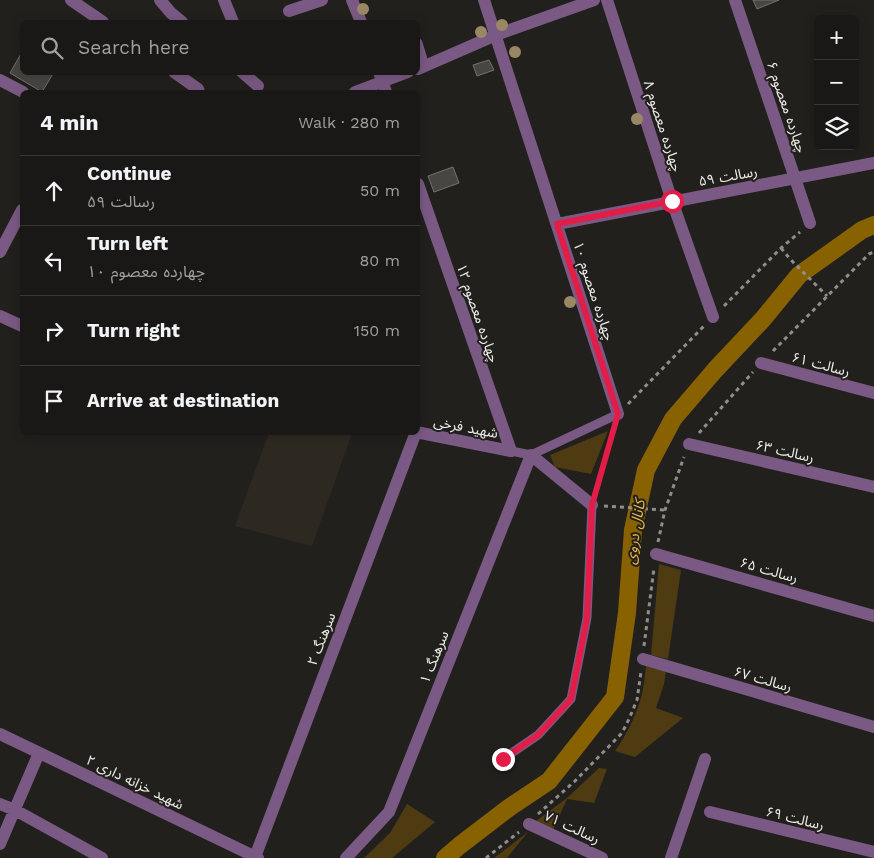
<!DOCTYPE html>
<html lang="en">
<head>
<meta charset="utf-8">
<style>
  :root { --surface:#1a1816; --page:#272523; --text:#f1f3f6; --muted:#9fa0a1; --line:#383735 }
  body { margin:0; font-family:"Work Sans","Noto Sans Arabic",sans-serif; background:var(--page); color:var(--text) }
  .controls { position:absolute; right:15px; top:15px; display:grid; overflow:hidden; border-radius:8px; box-shadow:0 2px 12px #0003 }
  .controls button { width:45px; height:45px; display:grid; place-items:center; padding:0; border:0; border-bottom:1px solid var(--line); background:var(--surface); color:var(--text); font:25px sans-serif }
  .stop { position:absolute; width:15px; height:15px; margin:-11px; border:4px solid #e11d48; border-radius:50%; background:#fff }
  .stop.end { background:#e11d48; border-color:#fff; box-shadow:0 1px 5px #0008 }
  .list { margin:0; padding:0; list-style:none }
  h2 { display:flex; justify-content:space-between; align-items:center; height:65px; margin:0; padding:0 20px; font-size:21px }
  h2 small { font-size:16px; font-weight:400; color:var(--muted) }
  .list li { display:grid; grid-template-columns:32px 1fr auto; gap:15px; align-items:center; box-sizing:border-box; height:70px; padding:0 20px; border-top:1px solid var(--line) }
  .list b { display:block; font-size:19px; white-space:nowrap }
  .list p { margin:0; font-size:16px; white-space:nowrap; color:var(--muted) }
  .list em { font-size:16px; font-style:normal; color:var(--muted) }
  .icon { flex:none; width:28px; height:28px; fill:none; stroke:currentColor; stroke-width:2; stroke-linecap:round; stroke-linejoin:round }
  .map { position:relative; flex:none; width:874px; height:858px; overflow:hidden }
  .search { position:absolute; background:var(--surface); box-shadow:0 2px 12px #0003; left:20px; top:20px; width:400px; height:55px; display:flex; align-items:center; gap:12px; box-sizing:border-box; padding:0 18px; border-radius:8px; color:var(--muted); font-size:19px }
  .panel { position:absolute; background:var(--surface); box-shadow:0 2px 12px #0003; left:20px; top:90px; width:400px; height:345px; border-radius:8px }
  .map>svg:first-child { display:block }
</style>
</head>
<body>
<div class="map">
<svg width="874" height="858" viewBox="0 0 874 858">
  <rect width="100%" height="100%" fill="#22201d"/>
  <path fill="#2e2920" d="M 269,433 L 352,433 L 312,546 L 235,526 Z"/>
  <path fill="#4f3b12" d="M 608,431 L 591,474 L 555,467 L 550,455 Z
    M 659,564 L 681,570 L 668,659 L 651,655 Z
    M 646,666 L 666,671 L 664,684 L 656,708 L 683,718 L 635,757 L 615,751 C 627,734 637,714 642,694 C 644,685 645,675 646,666 Z
    M 599,768 L 607,769 L 594,803 L 567,799 L 553,830 L 536,821 L 567,798 Z
    M 407,804 L 435,822 L 392,858 L 364,858 L 390,833 Z
    M 528,832 L 507,858 L 494,858 Z"/>
  <g fill="none" stroke-linecap="round" stroke-linejoin="round">
    <path stroke="#886200" stroke-width="18" d="M 445,858 L 459,846 L 510,807 L 549,781 L 615,697 L 627,613 L 633,530 L 646,470 L 673,419 L 715,370 L 763,319 L 799,275 L 862,230 L 874,225"/>
  </g>
  <path fill="#484642" stroke="#74726e" d="M 753,0 L 779,0 L 757,9 Z
    M 22,52 L 22,72 L 54,72 L 42,92 L 10,73 Z
    M 489,60 L 494,70 L 477,76 L 473,65 Z
    M 453,167 L 459,183 L 434,192 L 428,176 Z"/>
  <g fill="none" stroke-linecap="round" stroke-linejoin="round">
    <path stroke="#908e8b" stroke-width="3" stroke-dasharray="4 4" stroke-linecap="butt" d="M 781,248 L 790,259 L 827,296
      M 724,306 L 781,248 L 800,232
      M 773,351 L 869,254 L 874,252
      M 628,404 L 704,326
      M 699,433 L 753,372
      M 596,492 L 613,430
      M 604,506 L 665,510
      M 658,542 L 665,510 L 684,457
      M 644,646 L 654,568
      M 538,814 L 575,781 L 622,733 L 629,719 L 637,700 L 641,672
      M 486,858 L 519,832"/>
    <path stroke="#7a5a84" stroke-width="9" d="M 418,43 L 425,66
      M 511,451 L 531,455 L 618,414
      M 503,759 L 538,735 L 571,699 L 587,618 L 592,505"/>
    <path stroke="#7a5a84" stroke-width="12" d="M 71,0 L 103,22
      M 160,0 L 171,13 L 182,22
      M 224,0 L 233,22
      M 352,0 L 361,22
      M 484,0 L 618,414
      M 607,0 L 672,201 L 713,317
      M 735,0 L 810,223
      M 289,11 L 322,0
      M 174,72 L 198,89 L 199,92
      M 242,72 L 258,86
      M 379,72 L 386,92
      M 418,184 L 511,451
      M 557,224 L 874,163
      M 0,252 L 22,210
      M 761,363 L 874,393
      M 689,444 L 874,487
      M 656,554 L 874,616
      M 643,659 L 874,727
      M 0,734 L 258,858
      M 0,804 L 15,810 L 102,858
      M 710,812 L 874,852
      M 529,824 L 602,858
      M 0,844 L 39,753
      M 255,857 L 416,432
      M 346,858 L 389,812 L 531,455 L 592,505
      M 671,858 L 705,759"/>
    <path stroke="#7a5a84" stroke-width="12" d="M 418,69 L 496,35 L 594,0
      M 0,80 L 23,92
      M 355,92 L 408,72
      M 0,316 L 22,326
      M 416,432 L 511,451"/>
  </g>
  <g fill="#9a8766">
    <circle cx="363" cy="9" r="6"/>
    <circle cx="502" cy="25" r="6"/>
    <circle cx="481" cy="32" r="6"/>
    <circle cx="515" cy="52" r="6"/>
    <circle cx="637" cy="119" r="6"/>
    <circle cx="570" cy="302" r="6"/>
  </g>
  <g fill="none" stroke-linecap="round" stroke-linejoin="round">
    <path stroke="#e11d48" stroke-width="6" d="M 503,759 L 538,735 L 571,699 L 587,618 L 592,505 L 618,414 L 557,224 L 672,201"/>
  </g>
  <g text-anchor="middle" dominant-baseline="central" stroke-width="4" stroke-linejoin="round" paint-order="stroke">
    <g font-size="14" fill="#f0efec" stroke="#22201d">
      <text transform="translate(787 107) rotate(71)">چهارده معصوم ۶</text>
      <text transform="translate(663 126) rotate(72)">چهارده معصوم ۸</text>
      <text transform="translate(728 176) rotate(-10)">رسالت ۵۹</text>
      <text transform="translate(594 291) rotate(72)">چهارده معصوم ۱۰</text>
      <text transform="translate(478 313) rotate(71)">چهارده معصوم ۱۲</text>
      <text transform="translate(821 364) rotate(15)">رسالت ۶۱</text>
      <text transform="translate(466 427) rotate(11)">شهید فرخی</text>
      <text transform="translate(785 451) rotate(13)">رسالت ۶۳</text>
      <text transform="translate(769 570) rotate(16)">رسالت ۶۵</text>
      <text transform="translate(321 639) rotate(-69)">سرهنگ ۲</text>
      <text transform="translate(434 657) rotate(-68)">سرهنگ ۱</text>
      <text transform="translate(763 679) rotate(16)">رسالت ۶۷</text>
      <text transform="translate(135 782) rotate(26)">شهید خزانه داری ۲</text>
      <text transform="translate(795 818) rotate(14)">رسالت ۶۹</text>
      <text transform="translate(572 827) rotate(25)">رسالت ۷۱</text>
    </g>
    <g font-size="15" font-style="italic" fill="#ebb649" stroke="#22201d">
      <text transform="translate(635 532) rotate(-81)">کانال دروی</text>
    </g>
  </g>
</svg>
<div class="controls">
<button>+</button>
<button>−</button>
<button><svg class="icon" aria-label="layers" viewBox="0 0 24 24"><path d="M12 4l9 5-9 5-9-5zM3 14l9 5 9-5"/></svg></button>
</div>
<div class="stop" style="left:672px;top:201px"></div>
<div class="stop end" style="left:503px;top:759px"></div>
<div class="search"><svg class="icon" aria-label="search" viewBox="0 0 24 24"><circle cx="10" cy="10" r="6"/><path d="M15 15l6 6"/></svg>Search here</div>
<section class="panel">
<h2>4 min<small>Walk · 280 m</small></h2>
<ul class="list">
<li><svg class="icon" aria-label="ahead" viewBox="0 0 24 24"><path d="M12 20V5M6 11l6-6 6 6"/></svg><div><b>Continue</b><p>رسالت ۵۹</p></div><em>50 m</em></li>
<li><svg class="icon" aria-label="left" viewBox="0 0 24 24"><path d="M17 20v-9H6M10 6l-5 5 5 5"/></svg><div><b>Turn left</b><p>چهارده معصوم ۱۰</p></div><em>80 m</em></li>
<li><svg class="icon" aria-label="right" viewBox="0 0 24 24"><path d="M7 20v-9h11M14 6l5 5-5 5"/></svg><div><b>Turn right</b></div><em>150 m</em></li>
<li><svg class="icon" aria-label="arrive" viewBox="0 0 24 24"><path d="M6 21V4h12l-3 4 3 4H6"/></svg><div><b>Arrive at destination</b></div></li>
</ul>
</section>
</div>
</body>
</html>
